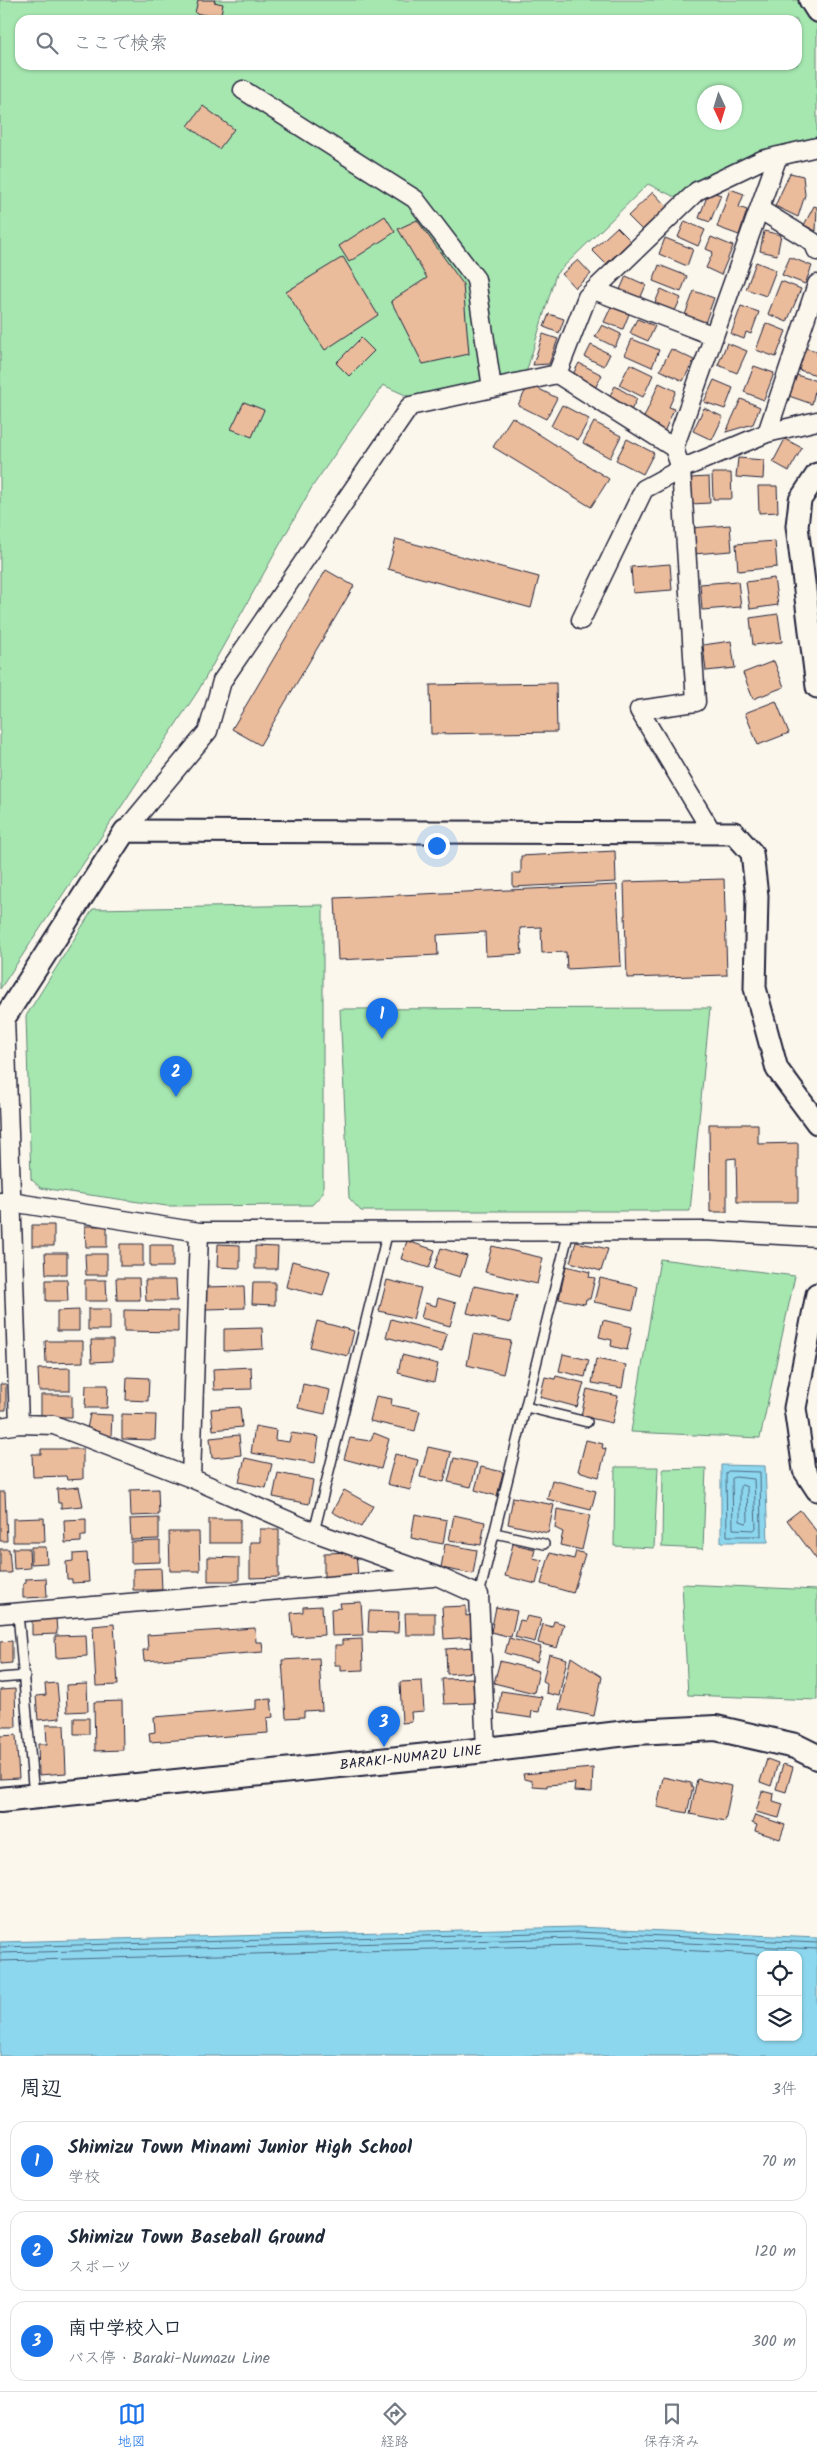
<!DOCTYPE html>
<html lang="ja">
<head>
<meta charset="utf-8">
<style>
  :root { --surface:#fff; --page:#f2f2f3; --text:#1f2937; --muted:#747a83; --line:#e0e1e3; --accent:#1a73e8 }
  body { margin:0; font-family:Kalam,"Klee One",sans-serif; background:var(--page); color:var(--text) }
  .controls { position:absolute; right:15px; bottom:15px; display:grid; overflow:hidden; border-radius:10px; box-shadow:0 1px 4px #0004 }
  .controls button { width:45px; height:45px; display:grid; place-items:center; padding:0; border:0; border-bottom:1px solid var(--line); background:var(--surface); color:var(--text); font:25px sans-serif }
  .compass { position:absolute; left:697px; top:85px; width:45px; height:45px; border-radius:50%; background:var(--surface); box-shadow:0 1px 4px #0004; rotate:176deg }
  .you { position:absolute; left:436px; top:845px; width:18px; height:18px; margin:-12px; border:4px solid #fff; border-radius:50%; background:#1a73e8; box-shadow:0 0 0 8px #1a73e833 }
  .badge { display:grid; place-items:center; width:32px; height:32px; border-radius:50%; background:var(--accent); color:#fff; font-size:16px; font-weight:700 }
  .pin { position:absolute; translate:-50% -41px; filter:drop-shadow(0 1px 2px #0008) }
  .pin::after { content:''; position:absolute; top:26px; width:18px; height:15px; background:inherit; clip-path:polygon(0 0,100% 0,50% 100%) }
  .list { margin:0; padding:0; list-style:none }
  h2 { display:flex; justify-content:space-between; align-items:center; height:65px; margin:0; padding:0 20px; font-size:21px }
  h2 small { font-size:16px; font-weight:400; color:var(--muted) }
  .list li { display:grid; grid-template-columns:32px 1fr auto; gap:15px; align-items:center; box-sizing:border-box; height:80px; margin:0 10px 10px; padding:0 10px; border:1px solid var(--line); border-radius:15px }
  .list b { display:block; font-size:19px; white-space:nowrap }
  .list p { margin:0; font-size:16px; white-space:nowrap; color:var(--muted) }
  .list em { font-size:16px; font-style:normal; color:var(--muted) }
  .icon { flex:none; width:28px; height:28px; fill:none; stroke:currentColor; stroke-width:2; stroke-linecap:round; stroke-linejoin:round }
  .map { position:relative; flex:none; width:817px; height:2056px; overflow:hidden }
  .search { position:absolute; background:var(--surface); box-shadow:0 1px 4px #0004; left:15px; right:15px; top:15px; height:55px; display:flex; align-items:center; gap:12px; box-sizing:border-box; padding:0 18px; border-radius:15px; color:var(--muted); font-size:19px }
  .sheet { height:335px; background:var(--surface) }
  nav { display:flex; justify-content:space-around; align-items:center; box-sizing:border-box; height:70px; border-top:1px solid var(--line); background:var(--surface); font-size:14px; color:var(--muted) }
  nav a { display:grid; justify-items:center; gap:2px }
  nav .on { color:var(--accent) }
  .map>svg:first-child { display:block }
</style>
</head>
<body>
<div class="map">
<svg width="817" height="2056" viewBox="0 0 817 2056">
  <rect width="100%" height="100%" fill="#fbf7ec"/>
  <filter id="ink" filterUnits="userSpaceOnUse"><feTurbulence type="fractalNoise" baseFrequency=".02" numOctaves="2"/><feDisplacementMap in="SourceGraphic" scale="10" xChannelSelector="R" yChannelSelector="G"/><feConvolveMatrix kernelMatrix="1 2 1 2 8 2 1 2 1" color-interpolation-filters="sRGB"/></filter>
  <g filter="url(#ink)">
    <path fill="#a6e7b0" stroke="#648476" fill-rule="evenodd" d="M 0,0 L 817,0 L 817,143 L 677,198 L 648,184 L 556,274 L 525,376 L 412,398 L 383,385 L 312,487 L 198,691 L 0,989 ZM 20,20 L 797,20 L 797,65 L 20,65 ZM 704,92 L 734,92 L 734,122 L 704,122 Z
      M 323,905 L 323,1193 L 312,1205 L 167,1206 L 41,1188 L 31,1179 L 26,1016 L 93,909 Z
      M 710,1008 L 690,1211 L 361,1211 L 349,1198 L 340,1009 Z
      M 660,1259 L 795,1276 L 760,1438 L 631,1432 Z
      M 615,1467 L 658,1467 L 654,1548 L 614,1546 Z
      M 706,1468 L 703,1549 L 662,1547 L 663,1469 Z
      M 682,1584 L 817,1590 L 817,1700 L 688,1695 Z"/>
    <path fill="#8dd7ee" stroke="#628fa6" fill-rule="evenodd" d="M 721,1465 L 765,1466 L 768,1542 L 721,1542 Z
      M 578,1927 L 817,1938 L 817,2056 L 0,2056 L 0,1942 ZM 761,1955 L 798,1955 L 798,2037 L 761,2037 Z"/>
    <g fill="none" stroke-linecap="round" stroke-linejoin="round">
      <path stroke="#4d6a83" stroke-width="1" d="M 729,1471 L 760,1472 L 761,1536 L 727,1536 L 726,1473 Z
        M 735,1477 L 754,1479 L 756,1528 L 754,1530 L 733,1529 L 732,1479 Z
        M 742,1485 L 747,1487 L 748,1521 L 746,1523 L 740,1521 L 740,1487 Z
        M 0,1947 L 578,1932 L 817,1943
        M 0,1953 L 578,1938 L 817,1949
        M 0,1961 L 578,1945 L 777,1955"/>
    </g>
    <path fill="#ebbc9c" stroke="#22223b" d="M 198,0 L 215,0 L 214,2 L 223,4 L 220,18 L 195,13 Z
      M 203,106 L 234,129 L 219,149 L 188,126 Z
      M 790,173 L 803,176 L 805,195 L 798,217 L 775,206 Z
      M 730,189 L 744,194 L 739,207 L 747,210 L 739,235 L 717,227 Z
      M 709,191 L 721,195 L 710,222 L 699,218 Z
      M 653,192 L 667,207 L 642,230 L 628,216 Z
      M 814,206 L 817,207 L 816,231 L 804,225 Z
      M 385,216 L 395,232 L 349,262 L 339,246 Z
      M 417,220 L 463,284 L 469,354 L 423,364 L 391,301 L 427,278 L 398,229 Z
      M 685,221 L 705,230 L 698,246 L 678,237 Z
      M 617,227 L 631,241 L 606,264 L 592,250 Z
      M 764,231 L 781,235 L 777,255 L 760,251 Z
      M 711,237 L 733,246 L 721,275 L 706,268 L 713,252 L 706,249 Z
      M 665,238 L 693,249 L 687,266 L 659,254 Z
      M 343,257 L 378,315 L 325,350 L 286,292 Z
      M 790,257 L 812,266 L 805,284 L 782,275 Z
      M 578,260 L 591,274 L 575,288 L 562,274 Z
      M 756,262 L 776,270 L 766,296 L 746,289 Z
      M 659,265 L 687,276 L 681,292 L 653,281 Z
      M 626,276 L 646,285 L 639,301 L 619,292 Z
      M 781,281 L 801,289 L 787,322 L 768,314 Z
      M 661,289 L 681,298 L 674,313 L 654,305 Z
      M 694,291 L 714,298 L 705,323 L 685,315 Z
      M 741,306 L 759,312 L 751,334 L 746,332 L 744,339 L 731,334 Z
      M 611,307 L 629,314 L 623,329 L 604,322 Z
      M 549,314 L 564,319 L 559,333 L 544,327 Z
      M 637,319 L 655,326 L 648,341 L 630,333 Z
      M 766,323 L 786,331 L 776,357 L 756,350 Z
      M 602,325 L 621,334 L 615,347 L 595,337 Z
      M 543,334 L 558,339 L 549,364 L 533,365 Z
      M 361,338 L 374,351 L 349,376 L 336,363 Z
      M 632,339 L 659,350 L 652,367 L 625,355 Z
      M 727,343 L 747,351 L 737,373 L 718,365 Z
      M 591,345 L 610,354 L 604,366 L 585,357 Z
      M 805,348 L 817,351 L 817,375 L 799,370 Z
      M 671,349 L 694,360 L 683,381 L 660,370 Z
      M 579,363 L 602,375 L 595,388 L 572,376 Z
      M 630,364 L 653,375 L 643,397 L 619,385 Z
      M 754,366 L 774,373 L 764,400 L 744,392 Z
      M 796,375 L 817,381 L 812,404 L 789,396 Z
      M 714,380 L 733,388 L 725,409 L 704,402 Z
      M 659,383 L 676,391 L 669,407 L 674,409 L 664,432 L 642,422 Z
      M 529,384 L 557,398 L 546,419 L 518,405 Z
      M 615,386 L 637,399 L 630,412 L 608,399 Z
      M 741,399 L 760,407 L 753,424 L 726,432 Z
      M 244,402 L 264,410 L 252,437 L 231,429 Z
      M 562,405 L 589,419 L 578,440 L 551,426 Z
      M 704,408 L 723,417 L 712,440 L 693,431 Z
      M 512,417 L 609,479 L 591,507 L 493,447 Z
      M 594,422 L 621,436 L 610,458 L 583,443 Z
      M 627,439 L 654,453 L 643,474 L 616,460 Z
      M 785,439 L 802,448 L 789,471 L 773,462 Z
      M 738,458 L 764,460 L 763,479 L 736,477 Z
      M 712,473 L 731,473 L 732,499 L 713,499 Z
      M 709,477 L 710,503 L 691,504 L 690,478 Z
      M 758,486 L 777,486 L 778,512 L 759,513 Z
      M 730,525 L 732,551 L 693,554 L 691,528 Z
      M 396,539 L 539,577 L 531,608 L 388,569 Z
      M 775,541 L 777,567 L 738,571 L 736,544 Z
      M 670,564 L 672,590 L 633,593 L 631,567 Z
      M 326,570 L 354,586 L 260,745 L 232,729 Z
      M 774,578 L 778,605 L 750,609 L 746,582 Z
      M 738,581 L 741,607 L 702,610 L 700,584 Z
      M 778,614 L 782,642 L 753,645 L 750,618 Z
      M 731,641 L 735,668 L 706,671 L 703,645 Z
      M 774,661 L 784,687 L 753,699 L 743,673 Z
      M 556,683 L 557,732 L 431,734 L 430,685 Z
      M 776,701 L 789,733 L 758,745 L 745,713 Z
      M 615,851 L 616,882 L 513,887 L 513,873 L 521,873 L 521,856 Z
      M 724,879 L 727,975 L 627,978 L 624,882 Z
      M 617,885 L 621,966 L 567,969 L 566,952 L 542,953 L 541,927 L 520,928 L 522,954 L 486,956 L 485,932 L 437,935 L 438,955 L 338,960 L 335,898 Z
      M 709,1124 L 758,1124 L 758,1144 L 798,1143 L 798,1202 L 737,1202 L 736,1158 L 727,1159 L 727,1212 L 710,1212 Z
      M 32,1225 L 54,1225 L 54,1246 L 32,1246 Z
      M 85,1226 L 107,1226 L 107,1247 L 86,1247 Z
      M 407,1241 L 435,1250 L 429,1268 L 401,1259 Z
      M 576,1242 L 608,1249 L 601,1271 L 570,1262 Z
      M 120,1244 L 143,1244 L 143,1266 L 120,1266 Z
      M 218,1244 L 240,1245 L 240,1268 L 217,1267 Z
      M 150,1245 L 173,1245 L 173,1267 L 150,1267 Z
      M 255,1246 L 278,1247 L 277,1269 L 255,1269 Z
      M 492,1246 L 543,1258 L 537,1284 L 485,1272 Z
      M 441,1248 L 467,1256 L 460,1277 L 434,1269 Z
      M 45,1253 L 67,1253 L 67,1274 L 46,1274 Z
      M 85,1254 L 107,1254 L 107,1275 L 86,1275 Z
      M 292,1261 L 330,1271 L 323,1296 L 286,1287 Z
      M 566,1266 L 590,1272 L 589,1277 L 595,1278 L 590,1299 L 586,1299 L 585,1304 L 559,1299 Z
      M 116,1278 L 139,1278 L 140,1300 L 117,1300 Z
      M 600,1278 L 638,1287 L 633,1310 L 594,1302 Z
      M 46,1280 L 67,1280 L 68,1301 L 46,1301 Z
      M 85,1280 L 106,1280 L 107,1301 L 85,1301 Z
      M 145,1280 L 176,1280 L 177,1301 L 146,1301 Z
      M 387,1280 L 421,1288 L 413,1319 L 379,1311 Z
      M 253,1282 L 275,1282 L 275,1305 L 252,1304 Z
      M 244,1286 L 245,1308 L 206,1309 L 205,1287 Z
      M 474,1286 L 517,1295 L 510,1323 L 467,1313 Z
      M 438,1298 L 456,1303 L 450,1326 L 421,1318 L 425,1303 L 436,1306 Z
      M 88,1309 L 110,1309 L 110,1330 L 88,1330 Z
      M 79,1310 L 79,1331 L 57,1331 L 57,1311 Z
      M 124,1310 L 178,1311 L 178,1332 L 124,1331 Z
      M 391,1319 L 447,1334 L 442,1352 L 386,1337 Z
      M 603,1320 L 632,1327 L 627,1350 L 611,1346 L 612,1340 L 599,1337 Z
      M 317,1321 L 354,1331 L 348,1356 L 310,1347 Z
      M 262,1328 L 263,1349 L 224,1351 L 224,1329 Z
      M 473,1334 L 511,1341 L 503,1374 L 467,1365 Z
      M 91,1340 L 113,1340 L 113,1361 L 92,1362 Z
      M 45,1341 L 83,1341 L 83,1362 L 46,1363 Z
      M 563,1354 L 589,1360 L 585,1377 L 559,1371 Z
      M 402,1355 L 438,1364 L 434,1382 L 398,1373 Z
      M 596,1359 L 626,1365 L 622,1388 L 592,1383 Z
      M 251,1367 L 252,1389 L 214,1390 L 213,1369 Z
      M 70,1368 L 70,1391 L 39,1391 L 38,1369 Z
      M 556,1376 L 584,1383 L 577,1407 L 540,1397 L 545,1377 L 555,1379 Z
      M 127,1377 L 149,1378 L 148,1401 L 126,1400 Z
      M 0,1384 L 6,1384 L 6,1410 L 0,1410 Z
      M 303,1384 L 330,1390 L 325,1414 L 298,1408 Z
      M 86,1385 L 108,1385 L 107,1408 L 85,1408 Z
      M 587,1389 L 618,1396 L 612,1423 L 581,1416 Z
      M 41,1395 L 72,1395 L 72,1417 L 41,1417 Z
      M 376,1396 L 392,1399 L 391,1405 L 420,1411 L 415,1431 L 370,1421 Z
      M 240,1407 L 242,1427 L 213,1430 L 211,1409 Z
      M 90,1414 L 112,1415 L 111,1437 L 87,1429 Z
      M 122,1414 L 156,1415 L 155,1440 L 122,1439 Z
      M 255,1426 L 276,1430 L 275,1440 L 289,1442 L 291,1433 L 319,1437 L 315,1463 L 251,1453 Z
      M 374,1433 L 389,1439 L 381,1469 L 344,1459 L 350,1438 L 370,1441 Z
      M 239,1435 L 241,1455 L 212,1458 L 210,1438 Z
      M 586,1440 L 603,1444 L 602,1448 L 606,1449 L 599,1477 L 578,1471 Z
      M 428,1447 L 451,1452 L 444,1482 L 420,1477 Z
      M 41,1449 L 83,1449 L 83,1479 L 67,1480 L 66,1476 L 33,1477 L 32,1454 L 41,1454 Z
      M 395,1454 L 418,1460 L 410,1490 L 387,1484 Z
      M 245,1458 L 272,1464 L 266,1488 L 239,1482 Z
      M 454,1458 L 477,1463 L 471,1487 L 448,1482 Z
      M 481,1467 L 503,1472 L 497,1496 L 475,1490 Z
      M 278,1473 L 313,1480 L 309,1504 L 273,1497 Z
      M 552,1480 L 596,1491 L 591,1510 L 547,1499 Z
      M 79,1487 L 83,1506 L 61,1508 L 61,1503 L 58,1503 L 57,1489 Z
      M 158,1489 L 159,1515 L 131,1516 L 130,1490 Z
      M 344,1490 L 373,1506 L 361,1527 L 332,1512 Z
      M 0,1492 L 5,1492 L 7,1541 L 0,1541 Z
      M 513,1497 L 554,1505 L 548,1533 L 508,1524 Z
      M 557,1509 L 590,1515 L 582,1550 L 560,1545 L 563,1532 L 555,1528 Z
      M 800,1510 L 817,1532 L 817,1560 L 787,1520 Z
      M 415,1514 L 447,1520 L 443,1544 L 411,1538 Z
      M 454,1515 L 485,1522 L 481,1545 L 449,1540 Z
      M 44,1518 L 45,1542 L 13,1542 L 13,1519 Z
      M 159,1518 L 159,1539 L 131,1540 L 130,1519 Z
      M 86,1519 L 86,1536 L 81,1536 L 81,1542 L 65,1543 L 64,1520 Z
      M 209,1519 L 240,1519 L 240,1543 L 209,1543 Z
      M 260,1529 L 279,1529 L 279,1577 L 250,1578 L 250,1542 L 260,1542 Z
      M 169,1532 L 199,1532 L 200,1571 L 170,1571 Z
      M 160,1541 L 160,1562 L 131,1563 L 131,1542 Z
      M 445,1544 L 477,1550 L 473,1574 L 441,1568 Z
      M 513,1544 L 535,1549 L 533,1558 L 542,1560 L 536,1584 L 505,1576 Z
      M 31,1547 L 46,1547 L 47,1563 L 31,1564 Z
      M 13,1548 L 29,1548 L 30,1568 L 14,1569 Z
      M 0,1549 L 9,1549 L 11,1573 L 0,1573 Z
      M 576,1551 L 585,1554 L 573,1593 L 541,1584 L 550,1553 L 574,1559 Z
      M 356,1552 L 358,1577 L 324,1578 L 324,1553 Z
      M 87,1553 L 89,1582 L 72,1583 L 72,1579 L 67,1579 L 66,1562 L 73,1561 L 73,1554 Z
      M 208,1557 L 239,1558 L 239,1581 L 208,1581 Z
      M 161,1568 L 162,1590 L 133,1590 L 133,1569 Z
      M 46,1578 L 47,1597 L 23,1598 L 23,1584 L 26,1583 L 26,1579 Z
      M 361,1602 L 363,1635 L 332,1636 L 331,1609 L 341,1608 L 340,1603 Z
      M 322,1606 L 324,1635 L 293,1637 L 291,1613 L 303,1612 L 303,1607 Z
      M 466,1606 L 466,1616 L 472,1615 L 471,1637 L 444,1639 L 442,1607 Z
      M 496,1607 L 517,1611 L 511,1637 L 491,1632 Z
      M 369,1611 L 399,1612 L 398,1633 L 368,1632 Z
      M 405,1613 L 435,1613 L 435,1635 L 406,1635 Z
      M 527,1616 L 541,1619 L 535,1642 L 515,1637 L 520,1620 L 525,1621 Z
      M 56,1617 L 57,1634 L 32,1635 L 32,1618 Z
      M 554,1621 L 564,1624 L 557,1648 L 538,1643 L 543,1624 L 552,1627 Z
      M 114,1624 L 118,1685 L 96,1686 L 93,1626 Z
      M 255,1628 L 256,1642 L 262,1642 L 263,1652 L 144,1661 L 143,1650 L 148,1650 L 147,1635 Z
      M 86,1635 L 87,1656 L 56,1658 L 55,1636 Z
      M 509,1638 L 541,1647 L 537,1662 L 505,1653 Z
      M 362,1639 L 363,1670 L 341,1671 L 341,1665 L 335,1665 L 335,1645 L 342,1645 L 342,1640 Z
      M 12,1641 L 12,1663 L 0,1664 L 0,1642 Z
      M 474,1647 L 476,1672 L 447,1674 L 446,1649 Z
      M 549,1654 L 567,1659 L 559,1696 L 546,1693 L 547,1683 L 543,1681 Z
      M 571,1657 L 602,1677 L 594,1716 L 559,1709 Z
      M 319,1658 L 322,1710 L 304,1711 L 304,1717 L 286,1718 L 282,1660 Z
      M 500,1661 L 539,1671 L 534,1693 L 494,1683 Z
      M 473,1678 L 474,1703 L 444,1704 L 442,1679 Z
      M 422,1681 L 424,1711 L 411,1712 L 412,1722 L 402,1723 L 400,1682 Z
      M 57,1683 L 60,1718 L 38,1720 L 36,1696 L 46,1695 L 45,1684 Z
      M 87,1684 L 88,1711 L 67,1712 L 66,1685 Z
      M 15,1689 L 16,1727 L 0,1727 L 0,1690 Z
      M 501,1691 L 542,1697 L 539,1712 L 532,1711 L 531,1718 L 498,1713 Z
      M 271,1699 L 273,1717 L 267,1718 L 268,1733 L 150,1742 L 149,1733 L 155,1732 L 154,1717 L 256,1709 L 256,1700 Z
      M 122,1701 L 123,1750 L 95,1751 L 94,1702 Z
      M 74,1718 L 89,1718 L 89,1734 L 74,1734 Z
      M 46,1725 L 64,1725 L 66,1773 L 39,1775 L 38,1744 L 47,1744 Z
      M 16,1735 L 19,1778 L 0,1779 L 0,1736 Z
      M 767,1759 L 778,1763 L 771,1786 L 760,1782 Z
      M 783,1764 L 793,1767 L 786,1792 L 776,1789 Z
      M 593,1768 L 592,1792 L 574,1791 L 575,1783 L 547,1785 L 547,1787 L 533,1786 L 532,1781 L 524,1779 L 523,1774 Z
      M 663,1777 L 691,1783 L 691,1786 L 693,1787 L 687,1813 L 657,1807 Z
      M 697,1779 L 732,1786 L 725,1821 L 690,1814 Z
      M 762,1791 L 774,1794 L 773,1801 L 783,1804 L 779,1818 L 756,1812 Z
      M 755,1815 L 785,1825 L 780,1839 L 755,1831 L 757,1825 L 752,1823 Z"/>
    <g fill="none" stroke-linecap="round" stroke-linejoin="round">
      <defs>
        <path id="service" d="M 526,1407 L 587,1422
          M 314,1532 L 388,1231
          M 495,1533 L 544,1544
          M 479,1595 L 569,1231
          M 18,1613 L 34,1796
          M 0,1678 L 25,1676"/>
        <path id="minor" d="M 243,90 L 415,199 L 476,279 L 492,388
          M 759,209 L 813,242 L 817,251
          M 594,290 L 714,336
          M 557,374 L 674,448
          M 767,433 L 817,284
          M 581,620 L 644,489 L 681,469 L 674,448 L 778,156
          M 125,831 L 208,731 L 222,681 L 410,406 L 557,374 L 587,297 L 697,191 L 762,160 L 817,147
          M 712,832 L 639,710 L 696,702 L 681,469 L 767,433 L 817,421
          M 0,1017 L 5,1017 L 19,1424
          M 0,1202 L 11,1202 L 199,1232 L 705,1231 L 817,1237
          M 0,1427 L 19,1424 L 54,1425 L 191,1478 L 314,1532 L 439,1577 L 479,1595 L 486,1750
          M 191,1478 L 199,1232
          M 0,1614 L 433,1577"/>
        <path id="tertiary" d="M 810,0 L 817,11
          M 817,474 L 800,500 L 797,526 L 817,687
          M 5,1017 L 125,831 L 734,833 L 752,853 L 757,896 L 755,988 L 777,1069 L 817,1123
          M 817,1294 L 795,1408 L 804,1470 L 817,1490"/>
        <path id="secondary" d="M 0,1800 L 486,1750 L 635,1732 L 716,1728 L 795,1746 L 817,1757"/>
      </defs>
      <use href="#service" stroke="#22223b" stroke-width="12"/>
      <use href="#minor" stroke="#22223b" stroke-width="21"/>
      <use href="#tertiary" stroke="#22223b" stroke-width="25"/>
      <use href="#secondary" stroke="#22223b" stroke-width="28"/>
      <use href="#service" stroke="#fbf7ec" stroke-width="9"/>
      <use href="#minor" stroke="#fbf7ec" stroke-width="18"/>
      <use href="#tertiary" stroke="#fbf7ec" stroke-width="21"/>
      <use href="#secondary" stroke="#fbf7ec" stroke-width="24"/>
    </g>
  </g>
  <g text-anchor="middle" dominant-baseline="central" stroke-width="4" stroke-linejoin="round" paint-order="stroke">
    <g font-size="14" fill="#22223b" stroke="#fbf7ec">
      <text transform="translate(411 1758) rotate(-6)">BARAKI-NUMAZU LINE</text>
    </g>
  </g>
</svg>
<div class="controls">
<button><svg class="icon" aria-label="locate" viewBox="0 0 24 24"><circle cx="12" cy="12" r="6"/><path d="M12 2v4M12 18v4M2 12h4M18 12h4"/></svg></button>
<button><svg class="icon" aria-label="layers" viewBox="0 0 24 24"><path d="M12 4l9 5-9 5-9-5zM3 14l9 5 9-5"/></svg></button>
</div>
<svg class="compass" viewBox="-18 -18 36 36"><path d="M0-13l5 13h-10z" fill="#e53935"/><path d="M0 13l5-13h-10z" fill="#747a83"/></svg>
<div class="you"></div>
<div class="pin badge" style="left:382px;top:1039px">1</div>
<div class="pin badge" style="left:176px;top:1097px">2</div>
<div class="pin badge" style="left:384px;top:1747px">3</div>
<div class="search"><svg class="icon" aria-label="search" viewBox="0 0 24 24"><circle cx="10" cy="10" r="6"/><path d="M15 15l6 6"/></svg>ここで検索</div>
</div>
<section class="sheet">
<h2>周辺<small>3件</small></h2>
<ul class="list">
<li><span class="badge">1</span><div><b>Shimizu Town Minami Junior High School</b><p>学校</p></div><em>70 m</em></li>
<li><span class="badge">2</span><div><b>Shimizu Town Baseball Ground</b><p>スポーツ</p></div><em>120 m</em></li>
<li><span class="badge">3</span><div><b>南中学校入口</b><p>バス停 · Baraki-Numazu Line</p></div><em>300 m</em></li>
</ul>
</section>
<nav>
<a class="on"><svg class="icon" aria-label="map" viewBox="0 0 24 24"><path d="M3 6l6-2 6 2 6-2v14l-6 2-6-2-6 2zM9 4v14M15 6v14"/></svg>地図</a>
<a><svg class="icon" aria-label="directions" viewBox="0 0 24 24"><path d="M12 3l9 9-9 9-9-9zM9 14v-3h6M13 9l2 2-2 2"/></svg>経路</a>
<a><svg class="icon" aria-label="saved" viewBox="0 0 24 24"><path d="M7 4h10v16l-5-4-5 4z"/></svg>保存済み</a>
</nav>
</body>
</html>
